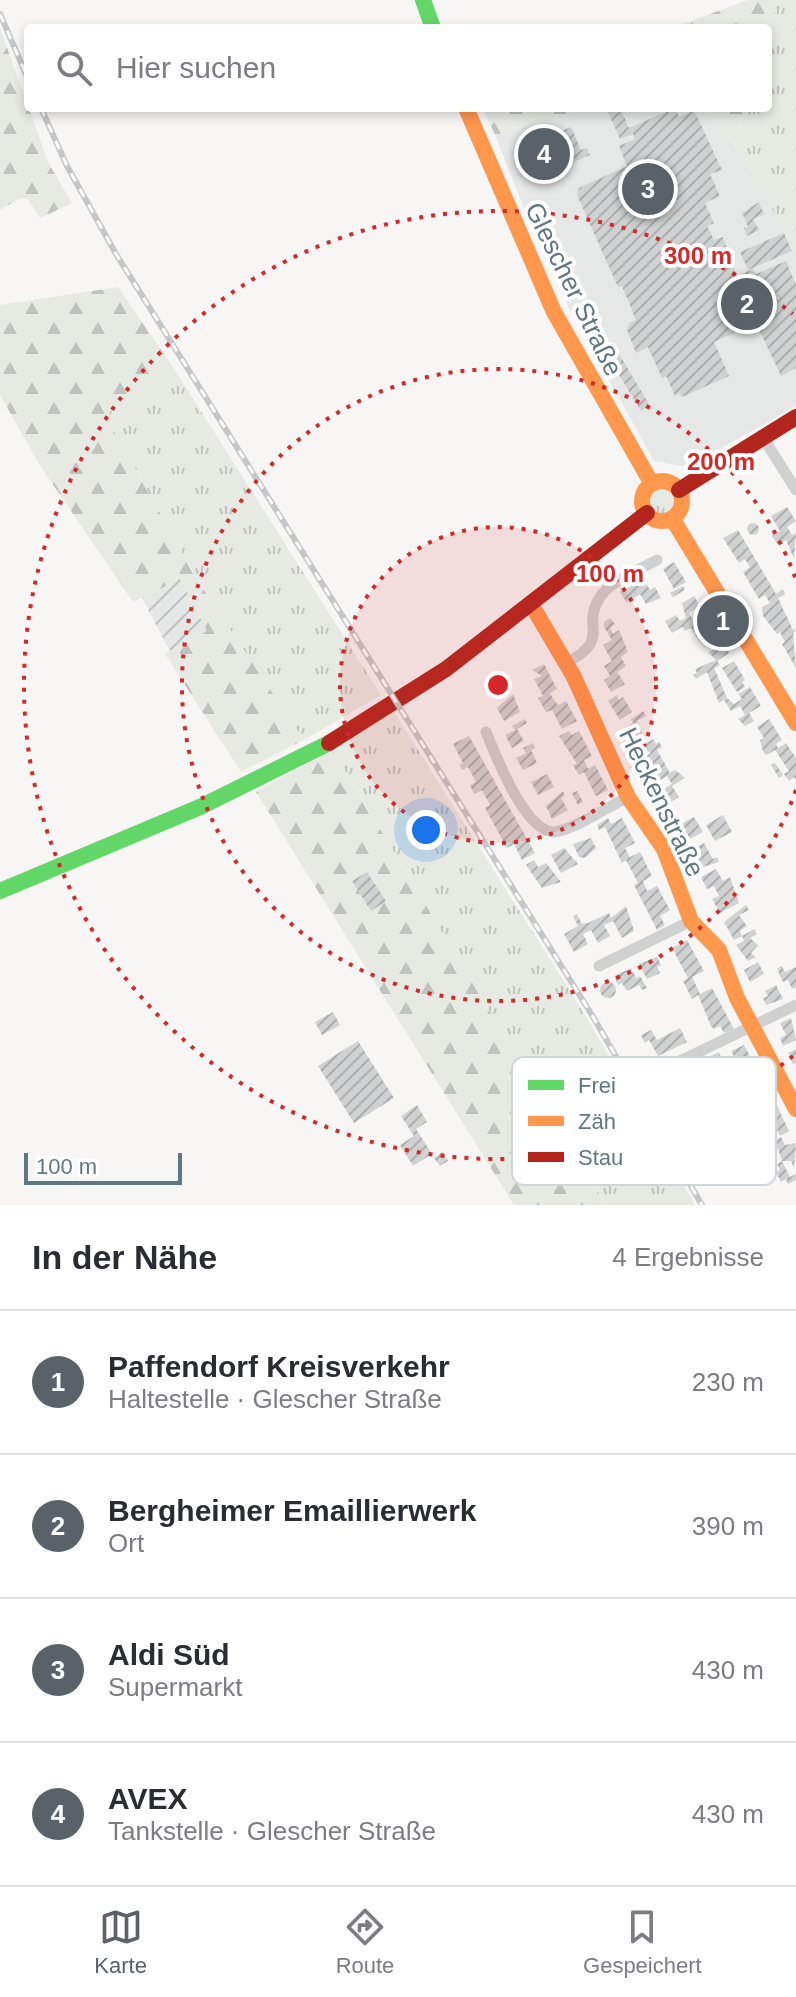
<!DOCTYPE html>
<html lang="de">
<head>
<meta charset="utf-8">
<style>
  :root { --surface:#fff; --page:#f2f2f3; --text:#2b2b33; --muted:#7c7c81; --line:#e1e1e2; --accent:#5b6169 }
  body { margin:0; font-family:Helvetica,sans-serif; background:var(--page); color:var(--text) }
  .scale { position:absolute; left:24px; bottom:20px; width:158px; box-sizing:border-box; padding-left:8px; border:4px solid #607782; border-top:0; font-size:22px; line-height:28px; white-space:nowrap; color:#607782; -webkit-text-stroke:6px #fff; paint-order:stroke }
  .you { position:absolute; left:426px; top:830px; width:28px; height:28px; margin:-20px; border:6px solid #fff; border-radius:50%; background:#1a73e8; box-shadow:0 0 0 12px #1a73e833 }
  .badge { display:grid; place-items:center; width:52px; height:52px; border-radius:50%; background:var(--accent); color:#fff; font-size:26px; font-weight:700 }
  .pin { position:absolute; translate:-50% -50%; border:4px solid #fff; box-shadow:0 2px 8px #0006 }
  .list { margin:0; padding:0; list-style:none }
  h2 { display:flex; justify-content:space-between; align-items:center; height:104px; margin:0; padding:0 32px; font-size:34px }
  h2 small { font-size:26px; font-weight:400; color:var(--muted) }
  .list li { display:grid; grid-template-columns:52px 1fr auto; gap:24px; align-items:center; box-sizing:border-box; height:144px; padding:0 32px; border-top:2px solid var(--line) }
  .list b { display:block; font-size:30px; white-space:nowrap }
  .list p { margin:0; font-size:26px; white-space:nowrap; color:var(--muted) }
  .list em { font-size:26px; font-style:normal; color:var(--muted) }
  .icon { flex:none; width:44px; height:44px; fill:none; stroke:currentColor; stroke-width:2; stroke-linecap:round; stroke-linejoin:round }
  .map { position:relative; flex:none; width:796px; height:1205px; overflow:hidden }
  .search { position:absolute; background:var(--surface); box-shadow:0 4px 12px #0003; left:24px; right:24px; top:24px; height:88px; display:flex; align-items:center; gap:20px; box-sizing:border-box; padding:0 28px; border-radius:8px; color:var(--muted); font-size:30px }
  .sheet { height:680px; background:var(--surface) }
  nav { display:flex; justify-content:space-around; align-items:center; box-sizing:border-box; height:112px; border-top:2px solid var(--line); background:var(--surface); font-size:22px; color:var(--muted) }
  nav a { display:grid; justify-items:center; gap:4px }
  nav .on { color:var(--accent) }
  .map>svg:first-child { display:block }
</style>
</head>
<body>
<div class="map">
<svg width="796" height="1205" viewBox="0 0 796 1205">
  <defs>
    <pattern id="industrial-furrows" width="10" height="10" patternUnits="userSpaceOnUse" patternTransform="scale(2)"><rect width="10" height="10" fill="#e6e8e7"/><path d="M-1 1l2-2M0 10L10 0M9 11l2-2" fill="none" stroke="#bec1c1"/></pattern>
    <pattern id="grass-tufts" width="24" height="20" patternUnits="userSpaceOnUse" patternTransform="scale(2)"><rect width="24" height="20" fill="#e7eae3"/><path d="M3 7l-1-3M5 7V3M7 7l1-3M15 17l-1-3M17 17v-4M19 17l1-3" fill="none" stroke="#bfc2bd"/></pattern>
    <pattern id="forest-firs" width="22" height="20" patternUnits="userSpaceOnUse" patternTransform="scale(2)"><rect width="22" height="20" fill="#e7eae3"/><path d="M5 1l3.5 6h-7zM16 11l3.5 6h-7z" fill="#bfc2bd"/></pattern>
    <pattern id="building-hatch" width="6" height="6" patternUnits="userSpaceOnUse" patternTransform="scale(2)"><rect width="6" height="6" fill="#d0d2d2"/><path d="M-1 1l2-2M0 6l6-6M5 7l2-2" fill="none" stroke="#acafb0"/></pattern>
  </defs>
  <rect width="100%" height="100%" fill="#f7f6f5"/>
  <path fill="#e6e8e7" d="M 575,108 L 700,108 L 734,144 L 763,190 L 796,257 L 796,406 L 688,467 L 654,461 L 568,306 L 532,228 L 495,135 Z"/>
  <path fill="url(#industrial-furrows)" d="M 180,578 L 208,632 L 170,651 L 142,598 Z"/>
  <path fill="url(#grass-tufts)" d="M 779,0 L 796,0 L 796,257 L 763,190 L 734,144 L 745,108 L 768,108 L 768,28 Z
    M 173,367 L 381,695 L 304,740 L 199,583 L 105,415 Z
    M650 501a13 13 0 1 1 26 0a13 13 0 1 1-26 0Z
    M 394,712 L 587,1018 L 695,1205 L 606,1205 L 332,749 Z"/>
  <path fill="url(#forest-firs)" d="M 748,0 L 779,0 L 768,28 L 672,28 Z
    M 0,28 L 49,164 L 72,203 L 40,218 L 28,199 L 21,198 L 0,210 Z
    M 483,108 L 585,108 L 495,135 Z
    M 700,108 L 745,108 L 734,144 Z
    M 118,287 L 173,367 L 105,415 L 199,583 L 304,740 L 241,772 L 165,654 L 207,631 L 180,579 L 133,602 L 39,464 L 0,395 L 0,305 Z
    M 332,749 L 606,1205 L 514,1205 L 256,792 Z"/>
  <path fill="url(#building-hatch)" d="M 620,108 L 629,128 L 675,108 L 679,117 L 694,110 L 722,170 L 710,174 L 720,196 L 705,203 L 714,223 L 707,226 L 714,240 L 723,237 L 737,276 L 753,269 L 756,274 L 786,261 L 796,285 L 796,368 L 781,376 L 756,323 L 714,342 L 729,376 L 682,397 L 680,393 L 675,396 L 666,376 L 662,378 L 648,347 L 636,353 L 627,330 L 629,323 L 636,320 L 622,286 L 618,287 L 577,195 L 579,188 L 627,166 L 619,146 L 635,139 L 633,134 L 620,139 L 607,110 Z
    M 571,127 L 581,150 L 587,148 L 590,155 L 574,162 L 570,152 L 535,167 L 526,146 Z
    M 759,202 L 764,214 L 753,219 L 759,230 L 747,236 L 744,228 L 748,227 L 742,213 Z
    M 784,233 L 792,251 L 748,270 L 740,252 Z
    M 618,352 L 650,406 L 641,411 L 608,357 Z
    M 787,507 L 796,521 L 787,527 L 792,535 L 796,533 L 794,559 L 786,540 L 778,545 L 772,536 L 780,531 L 771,516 Z
    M747 529a6 6 0 1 1 12 0a6 6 0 1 1-12 0Z
    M 738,530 L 776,594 L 783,589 L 785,594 L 778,598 L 793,630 L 796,628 L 793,635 L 796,668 L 782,644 L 785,642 L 780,632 L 777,634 L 763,616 L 762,607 L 770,603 L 765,595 L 759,599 L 743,572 L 750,567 L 745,559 L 739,563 L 723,538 Z
    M 674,562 L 686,582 L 674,589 L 663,569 Z
    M 644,580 L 650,590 L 655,587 L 661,598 L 646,604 L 640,594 L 627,603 L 620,592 Z
    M 683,586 L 685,590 L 673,597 L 670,593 Z
    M 694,596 L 700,606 L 689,613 L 696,625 L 707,618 L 717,634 L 700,642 L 691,628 L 685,631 L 682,627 L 672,633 L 665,621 L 676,615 L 680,621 L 686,618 L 682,603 Z
    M 610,618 L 615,624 L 610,628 L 613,634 L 619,630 L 628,652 L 621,657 L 626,666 L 617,672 L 625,684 L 611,692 L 604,680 L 610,676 L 604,666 L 612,661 L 603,645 L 612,640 L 604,627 L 604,622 Z
    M 724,644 L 729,653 L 717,661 L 720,665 L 714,668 L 727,698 L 734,704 L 742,699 L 738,694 L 750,687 L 761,706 L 749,713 L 754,721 L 745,726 L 738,719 L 745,715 L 740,706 L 731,711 L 724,700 L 719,703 L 707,672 L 696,679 L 693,675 L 697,673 L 695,669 L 716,660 L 708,652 Z
    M 734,661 L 745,680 L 742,682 L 745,687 L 737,692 L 722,668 Z
    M 544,664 L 557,689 L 550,693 L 552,697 L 558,705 L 566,701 L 577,721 L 562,729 L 552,710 L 546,712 L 538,698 L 543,696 L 534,679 L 542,676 L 532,670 Z
    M 513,694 L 520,712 L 504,721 L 497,708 Z
    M 617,695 L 619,700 L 623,697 L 632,712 L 620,720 L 608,701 Z
    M 643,711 L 646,716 L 637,721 L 647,743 L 653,739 L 656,744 L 659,742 L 662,747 L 657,750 L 670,773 L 675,770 L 685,778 L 672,786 L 679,797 L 666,805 L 659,792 L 672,784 L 667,776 L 654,784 L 640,760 L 651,753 L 641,747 L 634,751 L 622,730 L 633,723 L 631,719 Z
    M 525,719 L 527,723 L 517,729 L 524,741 L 512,748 L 505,735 L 515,730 L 512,726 Z
    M 769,719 L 782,740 L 776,744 L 778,748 L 786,743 L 796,758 L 796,781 L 794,777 L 789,781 L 784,774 L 789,771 L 775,750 L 766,755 L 763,751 L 760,740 L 764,738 L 757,727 Z
    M 569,731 L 572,735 L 579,731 L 592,756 L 584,760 L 588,769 L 595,765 L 608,790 L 596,796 L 584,772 L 579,775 L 573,765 L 577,764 L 559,736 Z
    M 469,736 L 535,853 L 522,860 L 514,844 L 507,848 L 485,808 L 490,805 L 482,790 L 474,794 L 470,785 L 476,782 L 468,767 L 462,770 L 460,765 L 463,763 L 453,744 Z
    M 533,743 L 535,748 L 531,750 L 537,763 L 523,770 L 516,758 L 526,753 L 523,748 Z
    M 775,763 L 783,775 L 779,778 L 771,765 Z
    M 547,774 L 554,787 L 538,795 L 531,782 Z
    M 563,791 L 565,796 L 561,798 L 568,810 L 552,819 L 546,806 Z
    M 577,791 L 583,802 L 578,805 L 572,793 Z
    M 723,815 L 732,832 L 715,841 L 706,825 Z
    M 694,817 L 703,832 L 680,844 L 672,829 Z
    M 608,818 L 611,824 L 622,818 L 635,843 L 625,848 L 630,857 L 640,852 L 652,876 L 643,881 L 647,891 L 657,886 L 670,910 L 660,916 L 665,925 L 657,930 L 634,885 L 638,883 L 626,860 L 622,863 L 605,827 L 599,830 L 597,825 Z
    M 591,838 L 596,848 L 585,858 L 579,857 L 573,844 Z
    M 704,843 L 713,859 L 717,857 L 719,862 L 696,869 L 687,852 Z
    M 564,848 L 578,864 L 561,873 L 551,855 Z
    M 534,860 L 538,867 L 546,863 L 561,882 L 542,888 L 526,865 Z
    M 716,869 L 723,881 L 730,877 L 739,903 L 720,913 L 712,899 L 719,896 L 714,886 L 707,889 L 701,877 Z
    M 367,872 L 386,901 L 371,911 L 352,881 Z
    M 746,905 L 749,910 L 739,915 L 747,926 L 740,931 L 742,936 L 754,929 L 757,934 L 750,938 L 758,945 L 751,953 L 756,957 L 748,961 L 736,945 L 744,941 L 742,936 L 734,940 L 724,922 Z
    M 626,906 L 634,931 L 622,938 L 613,921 L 604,925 L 610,936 L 598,943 L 591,930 L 583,934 L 588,944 L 574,952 L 564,934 L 578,926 L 573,916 L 577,914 L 582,924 L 588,923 L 609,913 L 611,918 Z
    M 687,940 L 704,971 L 692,977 L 694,981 L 700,994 L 712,988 L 734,1029 L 724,1033 L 720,1026 L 714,1029 L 711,1026 L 698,995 L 692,999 L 683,981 L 688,978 L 672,948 Z
    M 657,957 L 661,965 L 657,967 L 660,973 L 647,979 L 639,964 Z
    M 758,962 L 764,974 L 750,982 L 744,970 Z
    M 782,966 L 785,972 L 796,967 L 796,987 L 792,989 L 788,980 L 783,982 L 777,969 Z
    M 631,968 L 636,978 L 640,976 L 647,988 L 642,990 L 639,985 L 627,991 L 622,983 L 618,985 L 614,976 Z
    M600 990a8 8 0 1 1 16 0a8 8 0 1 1-16 0Z
    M 776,985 L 783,999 L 766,1005 L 763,998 L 768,996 L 765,991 Z
    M 333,1012 L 340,1025 L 322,1035 L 315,1022 Z
    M 791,1018 L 796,1040 L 783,1046 L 780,1038 L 786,1035 L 780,1023 Z
    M 680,1028 L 687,1042 L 658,1056 L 649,1040 L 645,1043 L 641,1035 L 651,1030 L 657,1040 Z
    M 358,1041 L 394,1098 L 354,1123 L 318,1066 Z
    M 744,1045 L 756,1068 L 744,1075 L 749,1084 L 761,1078 L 772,1099 L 764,1103 L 766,1107 L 777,1106 L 789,1131 L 780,1136 L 771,1117 L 764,1121 L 762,1115 L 752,1120 L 752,1108 L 759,1104 L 749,1085 L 737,1091 L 732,1081 L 744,1074 L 731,1051 Z
    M 796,1049 L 796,1063 L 793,1064 L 788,1053 Z
    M 719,1052 L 721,1057 L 712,1062 L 709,1057 Z
    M 417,1105 L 427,1122 L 416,1129 L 432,1154 L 413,1166 L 400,1145 L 414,1136 L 401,1116 Z
    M 781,1137 L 785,1145 L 796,1143 L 794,1168 L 791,1161 L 782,1161 L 778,1149 L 772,1154 L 767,1144 Z
    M 443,1152 L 448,1161 L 440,1166 L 434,1158 Z
    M 782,1161 L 790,1177 L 796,1174 L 796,1180 L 788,1184 L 786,1179 L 781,1182 L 776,1172 L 780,1170 L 777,1164 Z"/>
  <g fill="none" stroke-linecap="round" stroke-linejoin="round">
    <path stroke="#cfd0d0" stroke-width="11" d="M 762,436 L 796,490
      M 566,663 C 613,638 580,628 600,597 C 610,581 641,569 657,560
      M 486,732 C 496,756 525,832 554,832 C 572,831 611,805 628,797
      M 599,966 L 691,921
      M 651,1075 L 796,1005"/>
    <path stroke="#63d668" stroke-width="16" d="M 423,0 L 433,28
      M 0,891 L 200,807 L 329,743"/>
    <path stroke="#ff974d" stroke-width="16" d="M 466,108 L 554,312 L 652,484
      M642 501a20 20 0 1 1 40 0a20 20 0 1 1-40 0Z
      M 672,518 L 796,723
      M 531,604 L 574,677 L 628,797 L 664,849 L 691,921 L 719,950 L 737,998 L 796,1109"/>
    <path stroke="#b3261e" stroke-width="16" d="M 679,490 L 796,417
      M 329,743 L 446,669 L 647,513"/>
    <defs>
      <path id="rail" d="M 0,14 L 28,79
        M 41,108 L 67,166 L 116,254 L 592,1015 L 702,1205"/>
    </defs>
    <use href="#rail" stroke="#c4c6c7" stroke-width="6"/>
    <use href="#rail" stroke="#fff" stroke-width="3" stroke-dasharray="9" stroke-linecap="butt"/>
  </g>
  <circle cx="498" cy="685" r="158" fill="#d62828" fill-opacity=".12"/>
  <g fill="none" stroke="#d62828" stroke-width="4" stroke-dasharray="4 8">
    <circle cx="498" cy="685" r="158"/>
    <path d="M796 790A316 316 0 1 1 796 580"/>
    <path d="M793 1056A474 474 0 1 1 793 314"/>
  </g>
  <g text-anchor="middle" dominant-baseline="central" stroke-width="8" stroke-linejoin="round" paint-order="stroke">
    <g font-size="26" fill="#607782" stroke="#fff">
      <text transform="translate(574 289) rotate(64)">Glescher Straße</text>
      <text transform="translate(662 802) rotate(64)">Heckenstraße</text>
    </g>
  </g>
  <rect x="512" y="1057" width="264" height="128" rx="12" fill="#fff" stroke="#cfd6da" stroke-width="2"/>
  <rect x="528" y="1080" width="36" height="10" fill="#63d668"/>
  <rect x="528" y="1116" width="36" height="10" fill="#ff974d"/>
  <rect x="528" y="1152" width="36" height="10" fill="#b3261e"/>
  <g font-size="22" fill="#607782">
    <text x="578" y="1093">Frei</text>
    <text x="578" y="1129">Zäh</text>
    <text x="578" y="1165">Stau</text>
  </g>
  <circle cx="498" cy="685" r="12" fill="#d62828" stroke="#fff" stroke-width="4"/>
  <g font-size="24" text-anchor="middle" font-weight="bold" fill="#d62828" stroke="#fff" stroke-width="8" stroke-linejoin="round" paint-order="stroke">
    <text x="698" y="264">300 m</text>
    <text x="721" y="470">200 m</text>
    <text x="610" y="582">100 m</text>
  </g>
</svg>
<div class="scale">100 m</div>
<div class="you"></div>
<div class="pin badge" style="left:723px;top:621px">1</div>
<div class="pin badge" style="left:747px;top:304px">2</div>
<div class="pin badge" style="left:648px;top:189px">3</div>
<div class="pin badge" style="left:544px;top:154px">4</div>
<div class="search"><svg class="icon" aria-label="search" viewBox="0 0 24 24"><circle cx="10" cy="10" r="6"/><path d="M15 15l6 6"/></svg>Hier suchen</div>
</div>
<section class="sheet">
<h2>In der Nähe<small>4 Ergebnisse</small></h2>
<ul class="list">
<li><span class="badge">1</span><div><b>Paffendorf Kreisverkehr</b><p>Haltestelle · Glescher Straße</p></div><em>230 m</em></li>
<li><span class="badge">2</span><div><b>Bergheimer Emaillierwerk</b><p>Ort</p></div><em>390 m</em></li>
<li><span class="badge">3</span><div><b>Aldi Süd</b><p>Supermarkt</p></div><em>430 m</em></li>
<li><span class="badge">4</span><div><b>AVEX</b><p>Tankstelle · Glescher Straße</p></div><em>430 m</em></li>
</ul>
</section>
<nav>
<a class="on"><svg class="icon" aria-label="map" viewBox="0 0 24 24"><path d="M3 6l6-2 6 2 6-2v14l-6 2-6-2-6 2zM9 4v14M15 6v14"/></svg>Karte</a>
<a><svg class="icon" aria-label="directions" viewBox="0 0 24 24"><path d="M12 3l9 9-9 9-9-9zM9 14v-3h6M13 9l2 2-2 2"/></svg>Route</a>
<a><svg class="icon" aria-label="saved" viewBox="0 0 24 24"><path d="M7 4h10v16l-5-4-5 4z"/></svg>Gespeichert</a>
</nav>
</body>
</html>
